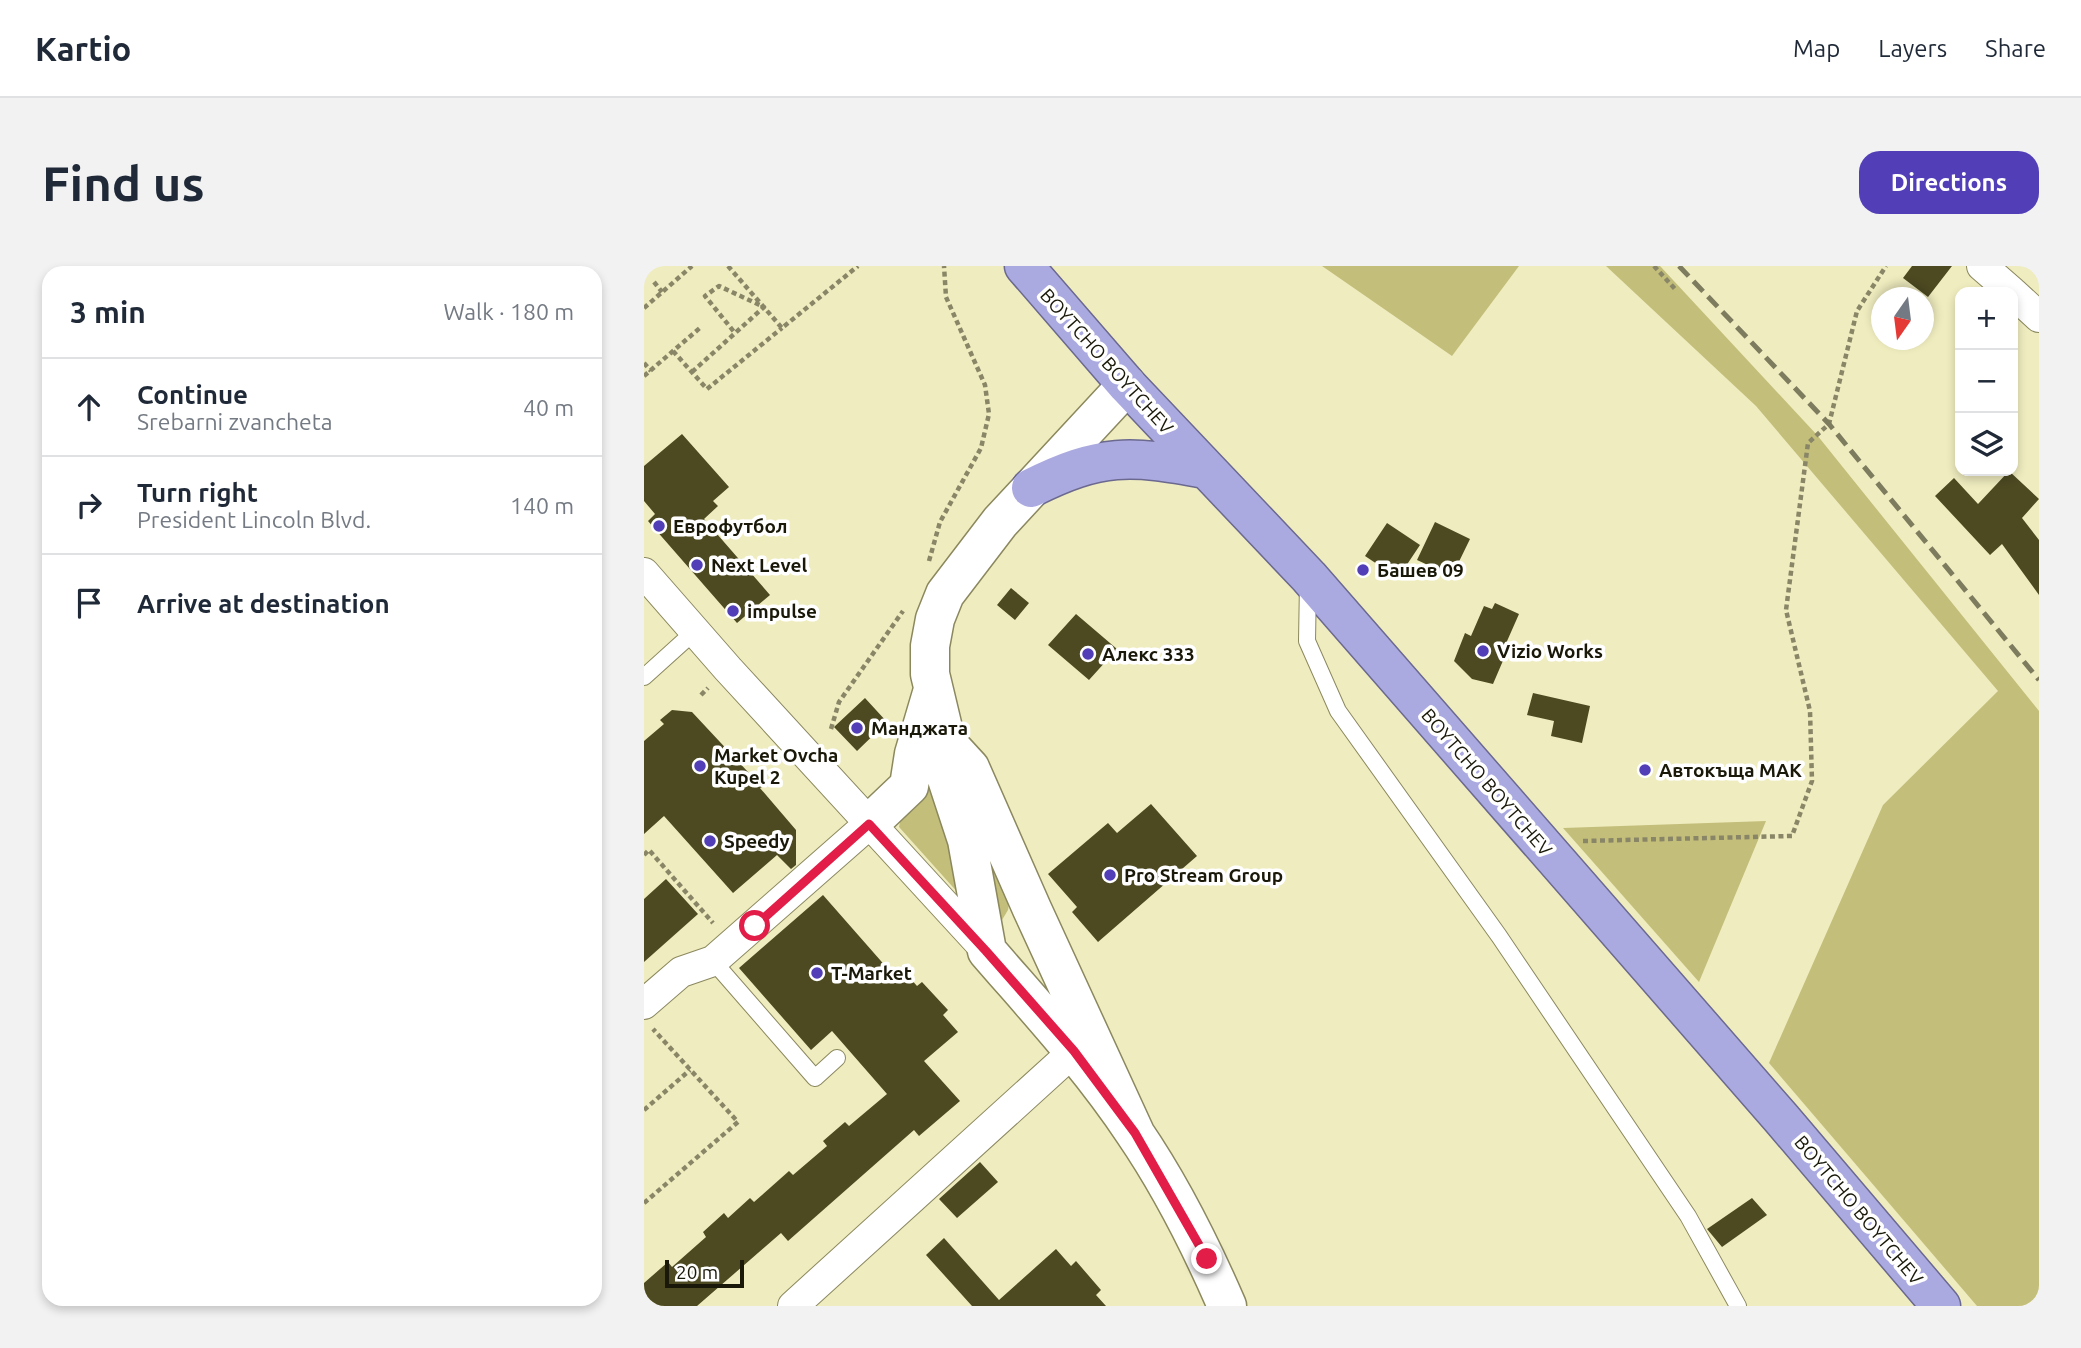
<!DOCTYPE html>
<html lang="en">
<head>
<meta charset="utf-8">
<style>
  :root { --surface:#fff; --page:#f2f2f3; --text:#1f2937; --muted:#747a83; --line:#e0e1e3; --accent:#523eb6 }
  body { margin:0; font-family:Ubuntu,sans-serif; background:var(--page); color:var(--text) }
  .controls { position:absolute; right:21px; top:21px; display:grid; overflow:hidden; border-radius:14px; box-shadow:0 4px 10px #0003 }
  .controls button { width:63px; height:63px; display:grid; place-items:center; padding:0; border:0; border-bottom:2px solid var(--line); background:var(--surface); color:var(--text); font:35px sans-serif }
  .compass { position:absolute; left:1227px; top:21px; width:63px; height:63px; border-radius:50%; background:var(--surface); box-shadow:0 4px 10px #0003; rotate:194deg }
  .scale { position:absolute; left:21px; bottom:18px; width:79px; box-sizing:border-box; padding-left:7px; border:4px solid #1a1808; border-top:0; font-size:19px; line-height:24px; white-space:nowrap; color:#1a1808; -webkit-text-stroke:5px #fff; paint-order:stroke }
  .stop { position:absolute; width:21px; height:21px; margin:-16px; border:5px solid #e11d48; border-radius:50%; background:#fff }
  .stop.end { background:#e11d48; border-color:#fff; box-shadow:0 2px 7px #0008 }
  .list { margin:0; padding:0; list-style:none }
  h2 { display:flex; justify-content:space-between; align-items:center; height:91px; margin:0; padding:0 28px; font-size:30px }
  h2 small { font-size:23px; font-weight:400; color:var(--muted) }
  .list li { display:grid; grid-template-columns:46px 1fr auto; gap:21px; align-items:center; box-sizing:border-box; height:98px; padding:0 28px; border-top:2px solid var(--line) }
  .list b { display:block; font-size:26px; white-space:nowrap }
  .list p { margin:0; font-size:23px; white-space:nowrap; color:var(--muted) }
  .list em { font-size:23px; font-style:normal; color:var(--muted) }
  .icon { flex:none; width:38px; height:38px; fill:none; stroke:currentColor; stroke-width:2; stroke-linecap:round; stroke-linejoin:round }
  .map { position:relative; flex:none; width:1395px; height:1040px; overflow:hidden; border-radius:21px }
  header { display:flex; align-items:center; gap:42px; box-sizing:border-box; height:98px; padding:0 35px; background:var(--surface); border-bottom:2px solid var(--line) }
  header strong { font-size:33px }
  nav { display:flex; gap:38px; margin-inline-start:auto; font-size:24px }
  .intro { display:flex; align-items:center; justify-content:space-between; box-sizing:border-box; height:168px; padding:0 42px }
  h1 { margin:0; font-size:49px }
  .button { padding:18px 32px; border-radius:21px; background:var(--accent); color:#fff; font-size:24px; font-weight:700 }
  main { display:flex; gap:42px; padding:0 42px }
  aside { flex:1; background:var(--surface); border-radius:21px; box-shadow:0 4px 10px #0003 }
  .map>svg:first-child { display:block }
</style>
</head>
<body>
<header>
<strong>Kartio</strong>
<nav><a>Map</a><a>Layers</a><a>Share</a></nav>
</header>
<div class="intro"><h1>Find us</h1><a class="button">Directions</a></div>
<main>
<aside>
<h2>3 min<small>Walk · 180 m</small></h2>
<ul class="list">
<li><svg class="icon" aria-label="ahead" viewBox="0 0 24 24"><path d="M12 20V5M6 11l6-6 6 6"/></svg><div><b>Continue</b><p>Srebarni zvancheta</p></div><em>40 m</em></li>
<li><svg class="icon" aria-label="right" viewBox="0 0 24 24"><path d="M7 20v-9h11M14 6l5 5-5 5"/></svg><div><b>Turn right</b><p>President Lincoln Blvd.</p></div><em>140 m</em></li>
<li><svg class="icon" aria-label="arrive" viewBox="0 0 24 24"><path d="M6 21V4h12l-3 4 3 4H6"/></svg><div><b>Arrive at destination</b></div></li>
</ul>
</aside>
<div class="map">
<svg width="1395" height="1040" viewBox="0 0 1395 1040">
  <rect width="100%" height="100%" fill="#efecbf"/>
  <path fill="#c4be7b" d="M 678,0 L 875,0 L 808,90 Z
    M 962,0 L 1016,0 L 1173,169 L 1395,445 L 1395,1040 L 1333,1040 L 1125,797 L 1239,539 L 1354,425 L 1112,140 Z
    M 288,504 L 316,629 L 255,561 L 257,551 C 279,543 282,524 288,504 Z
    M 316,515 L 365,638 L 364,644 L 355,659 Z
    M 1122,555 L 1055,716 L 919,562 Z"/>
  <path fill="#4d4a22" d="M 1268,0 L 1308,0 L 1284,31 L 1259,12 Z
    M 38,168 L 85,221 L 69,235 L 74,240 L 60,253 L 126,329 L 93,357 L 4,255 L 11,248 L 0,235 L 0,200 Z
    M 1365,205 L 1395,233 L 1378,252 L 1395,274 L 1395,329 L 1358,278 L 1346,289 L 1291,230 L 1310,212 L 1334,238 Z
    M 791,256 L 826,273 L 808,310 L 773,294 Z
    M 743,257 L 776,279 L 754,312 L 721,290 Z
    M 367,322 L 385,337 L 371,354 L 353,339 Z
    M 851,337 L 875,348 L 860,382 L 861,390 L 849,418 L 828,413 L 810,395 L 821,367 L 827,370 L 840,340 L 848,343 Z
    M 432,348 L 473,383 L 445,414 L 404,379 Z
    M 889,427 L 946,440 L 938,477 L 907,470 L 910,455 L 883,449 Z
    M 221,432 L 243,456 L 213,485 L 190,461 Z
    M 28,444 L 48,446 L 118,521 L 116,522 L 152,564 L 152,599 L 147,603 L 133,589 L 89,627 L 20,550 L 0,568 L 0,475 L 20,458 L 16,454 Z
    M 507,538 L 553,590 L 454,676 L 428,646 L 433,641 L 404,608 L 464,557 L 473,567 Z
    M 22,613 L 54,648 L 0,696 L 0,633 Z
    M 179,629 L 251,711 L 259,704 L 273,720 L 278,716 L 304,744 L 299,749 L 314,766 L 280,795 L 316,835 L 275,870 L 270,864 L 144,975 L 137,967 L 53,1040 L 0,1040 L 0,1017 L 24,996 L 28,1001 L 62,971 L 59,966 L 80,947 L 84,952 L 106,932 L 110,936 L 145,905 L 149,909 L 183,880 L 179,875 L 201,856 L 205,860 L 243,828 L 188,765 L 167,784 L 95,702 Z
    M 336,896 L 354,916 L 313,952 L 295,933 Z
    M 1108,932 L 1123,949 L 1078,981 L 1063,963 Z
    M 300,972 L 355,1034 L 412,983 L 427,1000 L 432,995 L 457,1024 L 452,1029 L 462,1040 L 328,1040 L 282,989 Z"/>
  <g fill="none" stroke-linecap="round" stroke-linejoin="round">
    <defs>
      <path id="service" d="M 664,317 L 663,375 L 694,445 L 855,670 L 1044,950 L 1094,1040
        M 0,411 L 51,365
        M 69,695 L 171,812 L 193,792"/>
      <path id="minor" d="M 1338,0 L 1368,26
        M 1369,27 L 1395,51
        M 0,307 L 84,403 L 343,685
        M 0,738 L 37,706 L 69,695 L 225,558
        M 149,1040 L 430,785"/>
      <path id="tertiary" d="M 303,477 L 326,502 L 388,643 L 491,867
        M 225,558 L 265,520 L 270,488 L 288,427
        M 343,685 L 323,574 L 302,510 L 302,475 L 286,408 L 286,380 L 291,353 L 301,328 L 356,256 L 483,119
        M 343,685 C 394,744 447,801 490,866 C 527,920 557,980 583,1040"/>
      <path id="trunk" d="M 380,0 L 483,119 L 665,311 L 1137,852 L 1297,1040
        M 387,222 C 457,187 486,189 561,203"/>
    </defs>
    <use href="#service" stroke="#8b885e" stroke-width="18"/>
    <use href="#minor" stroke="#8b885e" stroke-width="32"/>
    <use href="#tertiary" stroke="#8b885e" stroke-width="41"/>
    <use href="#trunk" stroke="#6b6990" stroke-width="41"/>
    <path stroke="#898667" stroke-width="4.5" stroke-dasharray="5 3.5" stroke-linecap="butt" d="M 84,0 L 138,62 L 214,0
      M 1010,0 L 1031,23
      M 10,16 L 18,26
      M 0,42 L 48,0
      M 29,85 L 63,123 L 138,62
      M 0,97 L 7,105
      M 48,106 L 120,41 L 75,20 L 61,30 L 91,67
      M 0,110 L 57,61
      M 285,295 L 296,256 L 337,182 L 345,148 L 341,119 L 302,31 L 300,0
      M 57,429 L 64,422
      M 187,463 L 195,436 L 259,345
      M 939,575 L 1148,570 L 1168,515 L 1166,445 L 1142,344 L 1164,177 L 1185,158 L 1213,45 L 1242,0
      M 0,589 L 5,584 L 69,657
      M 0,844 L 46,804
      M 0,937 L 94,856 L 9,763"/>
    <use href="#service" stroke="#fff" stroke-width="16"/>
    <use href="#minor" stroke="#fff" stroke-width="30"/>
    <use href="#tertiary" stroke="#fff" stroke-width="38"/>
    <use href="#trunk" stroke="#abaae0" stroke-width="38"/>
    <path stroke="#7e7c5e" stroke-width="5" stroke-dasharray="14 7" stroke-linecap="butt" d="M 1035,0 L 1185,158 L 1395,414"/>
  </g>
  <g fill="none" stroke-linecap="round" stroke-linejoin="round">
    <path stroke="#e11d48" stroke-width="9" d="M 111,660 L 225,558 L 342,685 L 430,785 L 491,867 L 563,993"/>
  </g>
  <g fill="#523eb6" stroke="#fff" stroke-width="2.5">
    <circle cx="15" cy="260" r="7"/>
    <circle cx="53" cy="299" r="7"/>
    <circle cx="719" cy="304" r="7"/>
    <circle cx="89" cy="345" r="7"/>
    <circle cx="839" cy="385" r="7"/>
    <circle cx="444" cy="388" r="7"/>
    <circle cx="213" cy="462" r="7"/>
    <circle cx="56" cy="500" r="7"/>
    <circle cx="1001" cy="504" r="7"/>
    <circle cx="66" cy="575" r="7"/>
    <circle cx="466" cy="609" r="7"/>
    <circle cx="173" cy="707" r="7"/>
  </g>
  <g text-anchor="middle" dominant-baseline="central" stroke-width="7" stroke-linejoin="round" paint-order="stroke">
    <g font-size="19" fill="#1a1808" stroke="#fff">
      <text transform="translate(463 95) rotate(48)">BOYTCHO BOYTCHEV</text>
      <text transform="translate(843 516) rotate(49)">BOYTCHO BOYTCHEV</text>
      <text transform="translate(1215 944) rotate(50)">BOYTCHO BOYTCHEV</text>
    </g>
    <g font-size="19" font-weight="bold" fill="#1a1808" stroke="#fff" text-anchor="start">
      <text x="29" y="260">Еврофутбол</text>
      <text x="67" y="299">Next Level</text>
      <text x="733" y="304">Башев 09</text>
      <text x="103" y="345">impulse</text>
      <text x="853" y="385">Vizio Works</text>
      <text x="458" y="388">Алекс 333</text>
      <text x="227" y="462">Манджата</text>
      <text x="70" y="489">Market Ovcha<tspan x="70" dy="22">Kupel 2</tspan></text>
      <text x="1015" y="504">Автокъща МАК</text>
      <text x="80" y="575">Speedy</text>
      <text x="480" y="609">Pro Stream Group</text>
      <text x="187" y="707">T-Market</text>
    </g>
  </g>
</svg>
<div class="controls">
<button>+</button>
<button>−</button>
<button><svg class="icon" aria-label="layers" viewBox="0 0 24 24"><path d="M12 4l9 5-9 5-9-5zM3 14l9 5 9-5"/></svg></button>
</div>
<svg class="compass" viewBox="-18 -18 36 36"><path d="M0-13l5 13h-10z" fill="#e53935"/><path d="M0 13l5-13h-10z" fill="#747a83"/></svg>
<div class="scale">20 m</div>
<div class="stop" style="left:111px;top:660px"></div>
<div class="stop end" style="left:563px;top:993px"></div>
</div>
</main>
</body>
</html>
